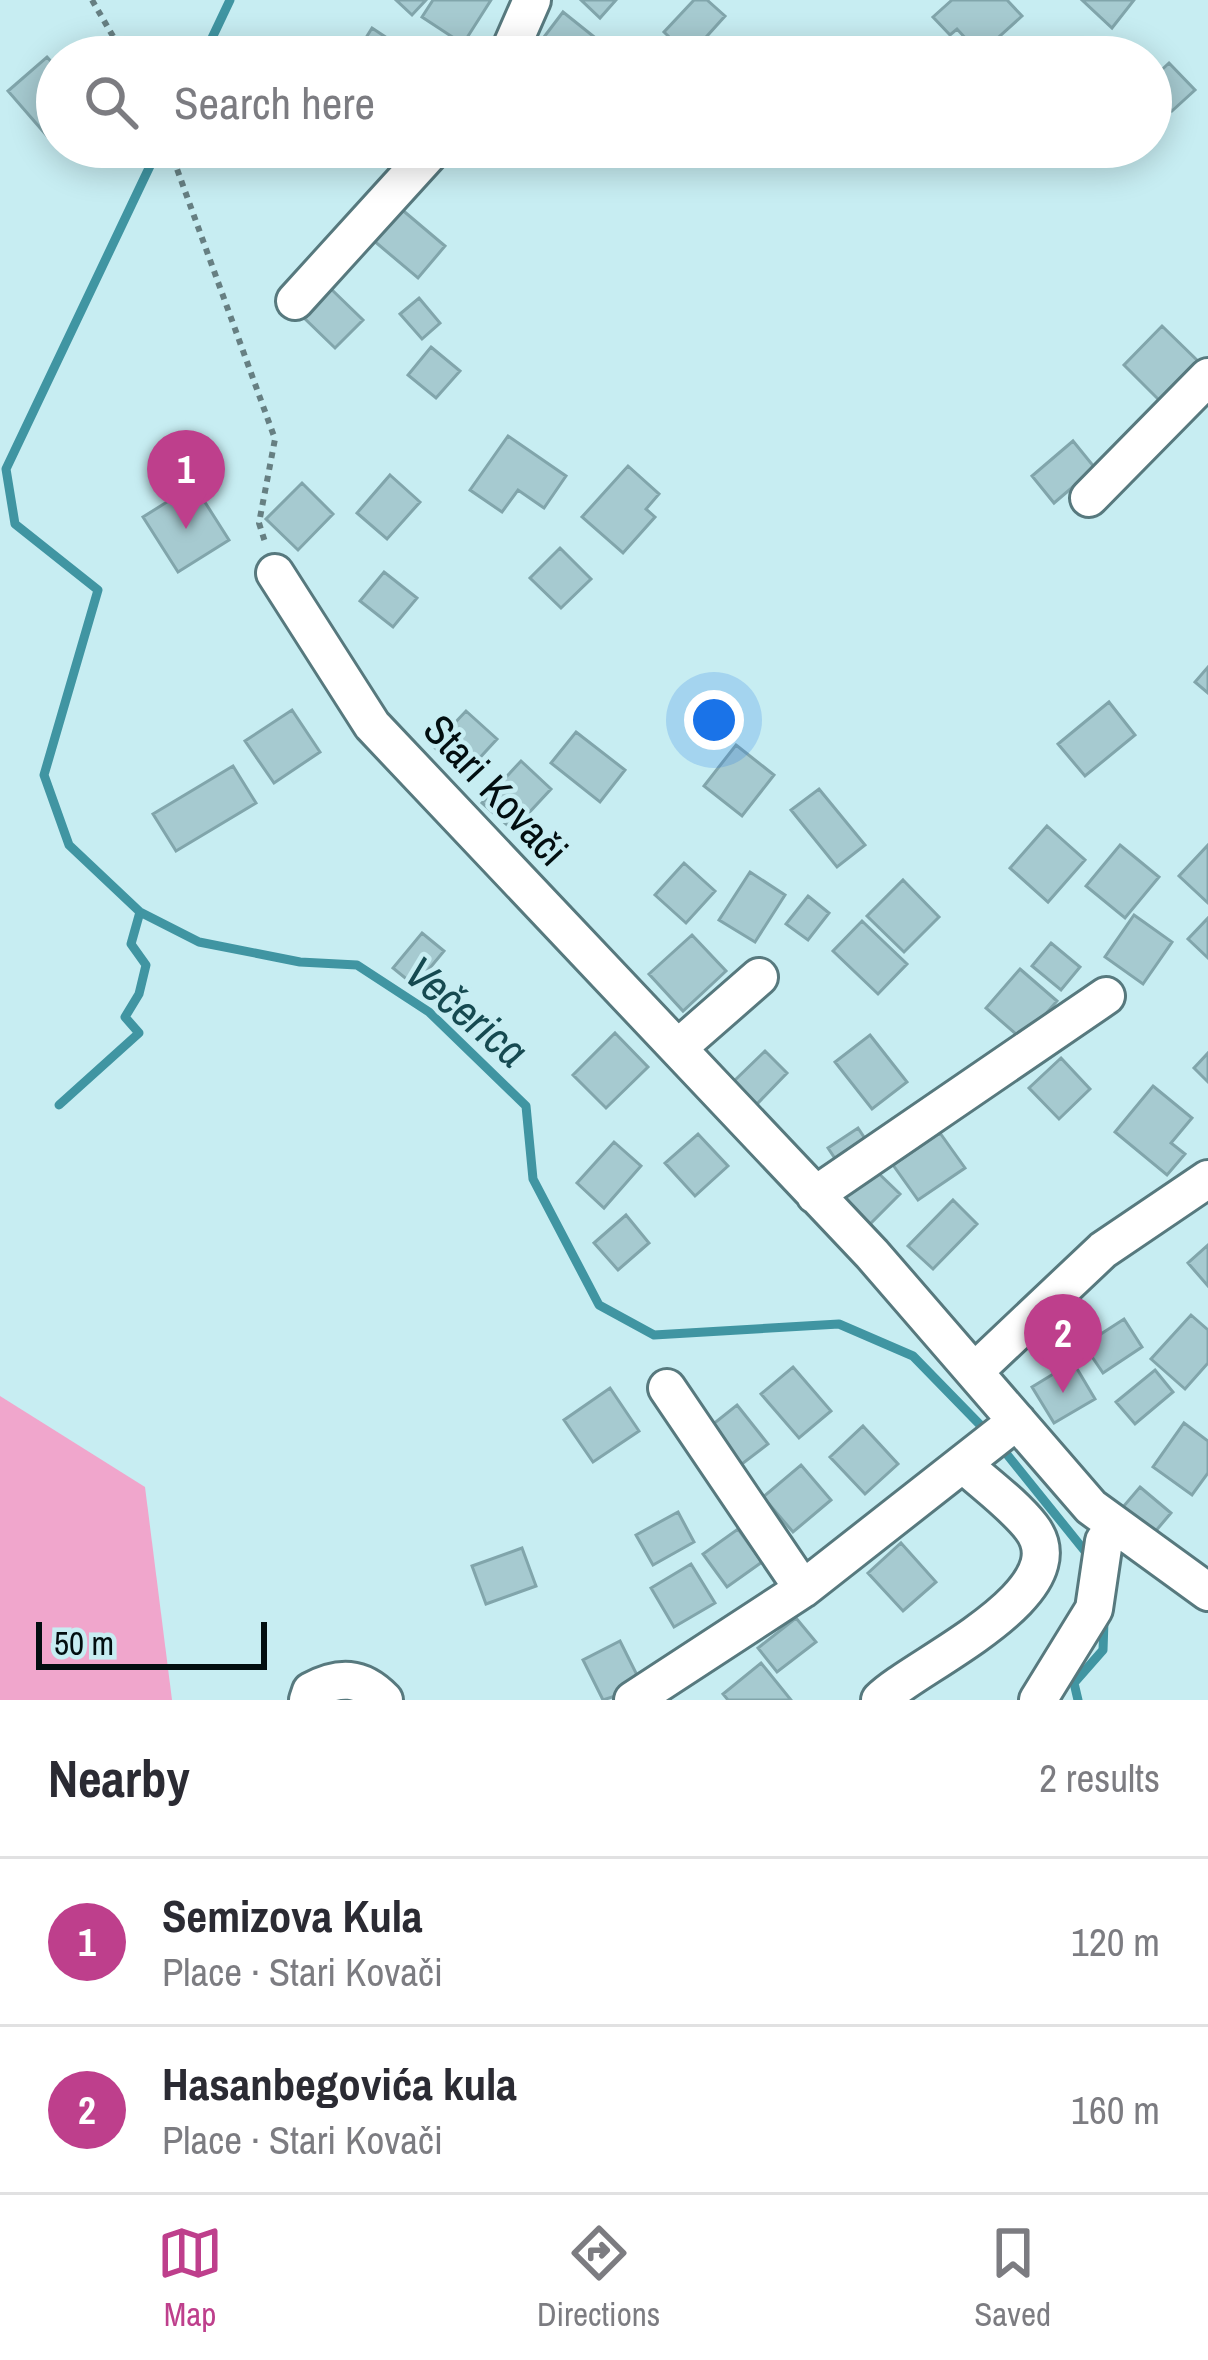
<!DOCTYPE html>
<html lang="en">
<head>
<meta charset="utf-8">
<style>
  :root { --surface:#fff; --page:#f2f2f3; --text:#2b2b33; --muted:#7c7c81; --line:#e1e1e2; --accent:#be3f8c }
  body { margin:0; font-family:"Archivo Narrow",sans-serif; background:var(--page); color:var(--text) }
  .scale { position:absolute; left:36px; bottom:30px; width:231px; box-sizing:border-box; padding-left:12px; border:6px solid #020e10; border-top:0; font-size:33px; line-height:42px; white-space:nowrap; color:#020e10; -webkit-text-stroke:9px #c7edf2; paint-order:stroke }
  .you { position:absolute; left:714px; top:720px; width:42px; height:42px; margin:-30px; border:9px solid #fff; border-radius:50%; background:#1a73e8; box-shadow:0 0 0 18px #1a73e833 }
  .badge { display:grid; place-items:center; width:78px; height:78px; border-radius:50%; background:var(--accent); color:#fff; font-size:39px; font-weight:700 }
  .pin { position:absolute; translate:-50% -99px; filter:drop-shadow(0 3px 6px #0008) }
  .pin::after { content:''; position:absolute; top:63px; width:42px; height:36px; background:inherit; clip-path:polygon(0 0,100% 0,50% 100%) }
  .list { margin:0; padding:0; list-style:none }
  h2 { display:flex; justify-content:space-between; align-items:center; height:156px; margin:0; padding:0 48px; font-size:51px }
  h2 small { font-size:39px; font-weight:400; color:var(--muted) }
  .list li { display:grid; grid-template-columns:78px 1fr auto; gap:36px; align-items:center; box-sizing:border-box; height:168px; padding:0 48px; border-top:3px solid var(--line) }
  .list b { display:block; font-size:45px; white-space:nowrap }
  .list p { margin:0; font-size:39px; white-space:nowrap; color:var(--muted) }
  .list em { font-size:39px; font-style:normal; color:var(--muted) }
  .icon { flex:none; width:66px; height:66px; fill:none; stroke:currentColor; stroke-width:2; stroke-linecap:round; stroke-linejoin:round }
  .map { position:relative; flex:none; width:1208px; height:1700px; overflow:hidden }
  .search { position:absolute; background:var(--surface); box-shadow:0 6px 30px #0003; left:36px; right:36px; top:36px; height:132px; display:flex; align-items:center; gap:30px; box-sizing:border-box; padding:0 42px; border-radius:66px; color:var(--muted); font-size:45px }
  .sheet { height:492px; background:var(--surface) }
  nav { display:flex; justify-content:space-around; align-items:center; box-sizing:border-box; height:168px; border-top:3px solid var(--line); background:var(--surface); font-size:33px; color:var(--muted) }
  nav a { display:grid; justify-items:center; gap:6px }
  nav .on { color:var(--accent) }
  .map>svg:first-child { display:block }
</style>
</head>
<body>
<div class="map">
<svg width="1208" height="1700" viewBox="0 0 1208 1700">
  <rect width="100%" height="100%" fill="#c7edf2"/>
  <path fill="#f0a6cc" d="M 0,1396 L 145,1487 L 172,1700 L 0,1700 Z"/>
  <g fill="none" stroke-linecap="round" stroke-linejoin="round">
    <path stroke="#4095a2" stroke-width="9" d="M 203,57 L 230,0
      M 159,147 L 6,469 L 15,524 L 98,590 L 44,775 L 69,845 L 140,912 L 199,942 L 300,962 L 357,965 L 429,1012 L 526,1106 L 533,1179 L 599,1305 L 654,1335 L 839,1324 L 913,1356 L 990,1435
      M 59,1105 L 139,1033 L 125,1017 L 139,994 L 146,965 L 131,944 L 140,912
      M 1001,1447 L 1088,1555
      M 1078,1700 L 1074,1683 L 1103,1650 L 1104,1621"/>
  </g>
  <path fill="#a6cad0" stroke="#81a5ab" stroke-width="3" d="M 396,0 L 426,0 L 412,15 Z
    M 433,0 L 491,0 L 463,44 L 422,17 Z
    M 581,0 L 616,0 L 600,18 Z
    M 694,0 L 707,0 L 725,16 L 689,56 L 664,32 Z
    M 952,0 L 1007,0 L 1022,16 L 980,54 L 957,29 L 950,35 L 933,17 Z
    M 1082,0 L 1134,0 L 1112,28 Z
    M 563,12 L 598,40 L 584,57 L 570,57 L 544,37 Z
    M 372,28 L 405,50 L 400,57 L 354,57 Z
    M 47,57 L 57,68 L 57,129 L 48,137 L 8,91 Z
    M 1169,63 L 1195,90 L 1172,111 L 1151,88 L 1151,80 Z
    M 400,208 L 445,246 L 418,278 L 373,240 Z
    M 329,287 L 363,320 L 335,348 L 301,315 Z
    M 419,298 L 440,323 L 422,339 L 400,314 Z
    M 1162,326 L 1202,365 L 1163,404 L 1124,365 Z
    M 431,347 L 460,371 L 436,398 L 408,375 Z
    M 508,436 L 566,476 L 544,508 L 518,490 L 502,512 L 470,490 Z
    M 1073,441 L 1095,468 L 1054,503 L 1032,476 Z
    M 628,466 L 659,494 L 646,509 L 655,517 L 623,553 L 582,517 Z
    M 390,475 L 420,502 L 387,539 L 357,513 Z
    M 302,483 L 333,514 L 298,550 L 266,519 Z
    M 194,485 L 229,540 L 178,572 L 143,517 Z
    M 560,548 L 591,579 L 561,608 L 530,578 Z
    M 384,572 L 417,598 L 393,627 L 360,601 Z
    M 1208,667 L 1208,693 L 1195,682 Z
    M 1109,702 L 1135,735 L 1085,776 L 1058,744 Z
    M 292,710 L 320,752 L 274,783 L 245,741 Z
    M 466,711 L 497,739 L 464,775 L 433,746 Z
    M 576,732 L 625,770 L 600,802 L 551,763 Z
    M 736,745 L 774,775 L 742,816 L 704,786 Z
    M 521,761 L 551,789 L 513,830 L 482,803 Z
    M 233,766 L 256,803 L 176,851 L 153,814 Z
    M 819,789 L 865,845 L 837,867 L 791,810 Z
    M 1047,826 L 1085,860 L 1048,902 L 1010,868 Z
    M 1120,845 L 1159,877 L 1125,918 L 1086,886 Z
    M 1208,845 L 1208,903 L 1179,876 Z
    M 684,863 L 715,891 L 686,923 L 655,895 Z
    M 750,872 L 785,895 L 755,942 L 719,920 Z
    M 903,880 L 939,917 L 904,952 L 867,916 Z
    M 808,896 L 829,913 L 808,940 L 786,924 Z
    M 1134,915 L 1172,942 L 1143,984 L 1105,957 Z
    M 1208,918 L 1208,958 L 1188,939 Z
    M 862,921 L 907,964 L 878,994 L 833,951 Z
    M 422,933 L 444,951 L 415,986 L 393,968 Z
    M 692,935 L 726,971 L 683,1011 L 649,974 Z
    M 1051,943 L 1080,967 L 1061,990 L 1032,966 Z
    M 1020,969 L 1057,1001 L 1023,1040 L 986,1008 Z
    M 615,1033 L 648,1067 L 606,1108 L 573,1075 Z
    M 870,1035 L 907,1082 L 872,1109 L 835,1062 Z
    M 765,1051 L 787,1073 L 756,1105 L 733,1082 Z
    M 1208,1053 L 1208,1082 L 1194,1068 Z
    M 1061,1058 L 1090,1089 L 1059,1119 L 1029,1088 Z
    M 1153,1086 L 1192,1118 L 1171,1143 L 1185,1154 L 1167,1175 L 1115,1132 Z
    M 858,1128 L 870,1146 L 840,1166 L 828,1148 Z
    M 940,1133 L 965,1168 L 918,1200 L 893,1165 Z
    M 698,1134 L 728,1166 L 695,1196 L 665,1163 Z
    M 614,1142 L 641,1166 L 604,1208 L 577,1183 Z
    M 873,1168 L 900,1194 L 866,1228 L 840,1201 Z
    M 953,1200 L 977,1224 L 933,1269 L 908,1246 Z
    M 626,1215 L 649,1243 L 618,1270 L 594,1243 Z
    M 1208,1245 L 1208,1286 L 1188,1263 Z
    M 1191,1315 L 1208,1330 L 1208,1363 L 1185,1389 L 1151,1359 Z
    M 1124,1319 L 1142,1347 L 1103,1373 L 1084,1345 Z
    M 1073,1362 L 1095,1399 L 1054,1423 L 1032,1387 Z
    M 793,1367 L 831,1411 L 799,1438 L 761,1394 Z
    M 1155,1370 L 1173,1392 L 1135,1424 L 1116,1402 Z
    M 610,1388 L 639,1431 L 593,1462 L 564,1420 Z
    M 737,1405 L 768,1444 L 738,1467 L 707,1429 Z
    M 1184,1423 L 1208,1441 L 1208,1473 L 1192,1495 L 1153,1467 Z
    M 863,1426 L 898,1464 L 865,1494 L 830,1457 Z
    M 801,1465 L 831,1500 L 793,1532 L 763,1497 Z
    M 1140,1487 L 1171,1513 L 1148,1540 L 1117,1514 Z
    M 678,1512 L 694,1542 L 653,1565 L 636,1535 Z
    M 738,1529 L 762,1562 L 727,1587 L 703,1554 Z
    M 901,1543 L 936,1582 L 903,1611 L 868,1573 Z
    M 522,1548 L 536,1586 L 486,1604 L 472,1566 Z
    M 691,1564 L 715,1603 L 674,1627 L 651,1588 Z
    M 796,1618 L 816,1642 L 777,1672 L 758,1648 Z
    M 620,1641 L 643,1687 L 603,1700 L 583,1660 Z
    M 761,1663 L 791,1700 L 728,1700 L 723,1694 Z"/>
  <g fill="none" stroke-linecap="round" stroke-linejoin="round">
    <defs>
      <path id="minor" d="M 507,57 L 532,0
        M 295,301 L 435,147
        M 1089,498 L 1208,377
        M 275,573 L 372,725 L 872,1254 L 1091,1507 L 1208,1592
        M 679,1047 L 759,977
        M 815,1195 L 1106,996
        M 975,1371 L 1103,1250 L 1208,1179
        M 667,1388 L 803,1589
        M 308,1700 L 311,1691 C 339,1676 361,1676 384,1700
        M 633,1700 L 803,1589 L 1017,1421
        M 880,1700 C 913,1666 1083,1593 1031,1527 C 1013,1504 985,1484 963,1464
        M 1038,1700 L 1094,1609 L 1104,1541 L 1110,1533 L 1122,1532"/>
    </defs>
    <use href="#minor" stroke="#57797e" stroke-width="42"/>
    <path stroke="#667f82" stroke-width="6" stroke-dasharray="6 6" stroke-linecap="butt" d="M 92,0 L 125,57
      M 169,147 L 275,439 L 259,523 L 265,542"/>
    <use href="#minor" stroke="#fff" stroke-width="36"/>
  </g>
  <g text-anchor="middle" dominant-baseline="central" stroke-width="9" stroke-linejoin="round" paint-order="stroke">
    <g font-size="42" fill="#020e10" stroke="#c7edf2">
      <text transform="translate(496 790) rotate(47)">Stari Kovači</text>
    </g>
    <g font-size="45" font-style="italic" fill="#164a51" stroke="#c7edf2">
      <text transform="translate(467 1011) rotate(40)">Večerica</text>
    </g>
  </g>
</svg>
<div class="scale">50 m</div>
<div class="you"></div>
<div class="pin badge" style="left:186px;top:529px">1</div>
<div class="pin badge" style="left:1063px;top:1393px">2</div>
<div class="search"><svg class="icon" aria-label="search" viewBox="0 0 24 24"><circle cx="10" cy="10" r="6"/><path d="M15 15l6 6"/></svg>Search here</div>
</div>
<section class="sheet">
<h2>Nearby<small>2 results</small></h2>
<ul class="list">
<li><span class="badge">1</span><div><b>Semizova Kula</b><p>Place · Stari Kovači</p></div><em>120 m</em></li>
<li><span class="badge">2</span><div><b>Hasanbegovića kula</b><p>Place · Stari Kovači</p></div><em>160 m</em></li>
</ul>
</section>
<nav>
<a class="on"><svg class="icon" aria-label="map" viewBox="0 0 24 24"><path d="M3 6l6-2 6 2 6-2v14l-6 2-6-2-6 2zM9 4v14M15 6v14"/></svg>Map</a>
<a><svg class="icon" aria-label="directions" viewBox="0 0 24 24"><path d="M12 3l9 9-9 9-9-9zM9 14v-3h6M13 9l2 2-2 2"/></svg>Directions</a>
<a><svg class="icon" aria-label="saved" viewBox="0 0 24 24"><path d="M7 4h10v16l-5-4-5 4z"/></svg>Saved</a>
</nav>
</body>
</html>
